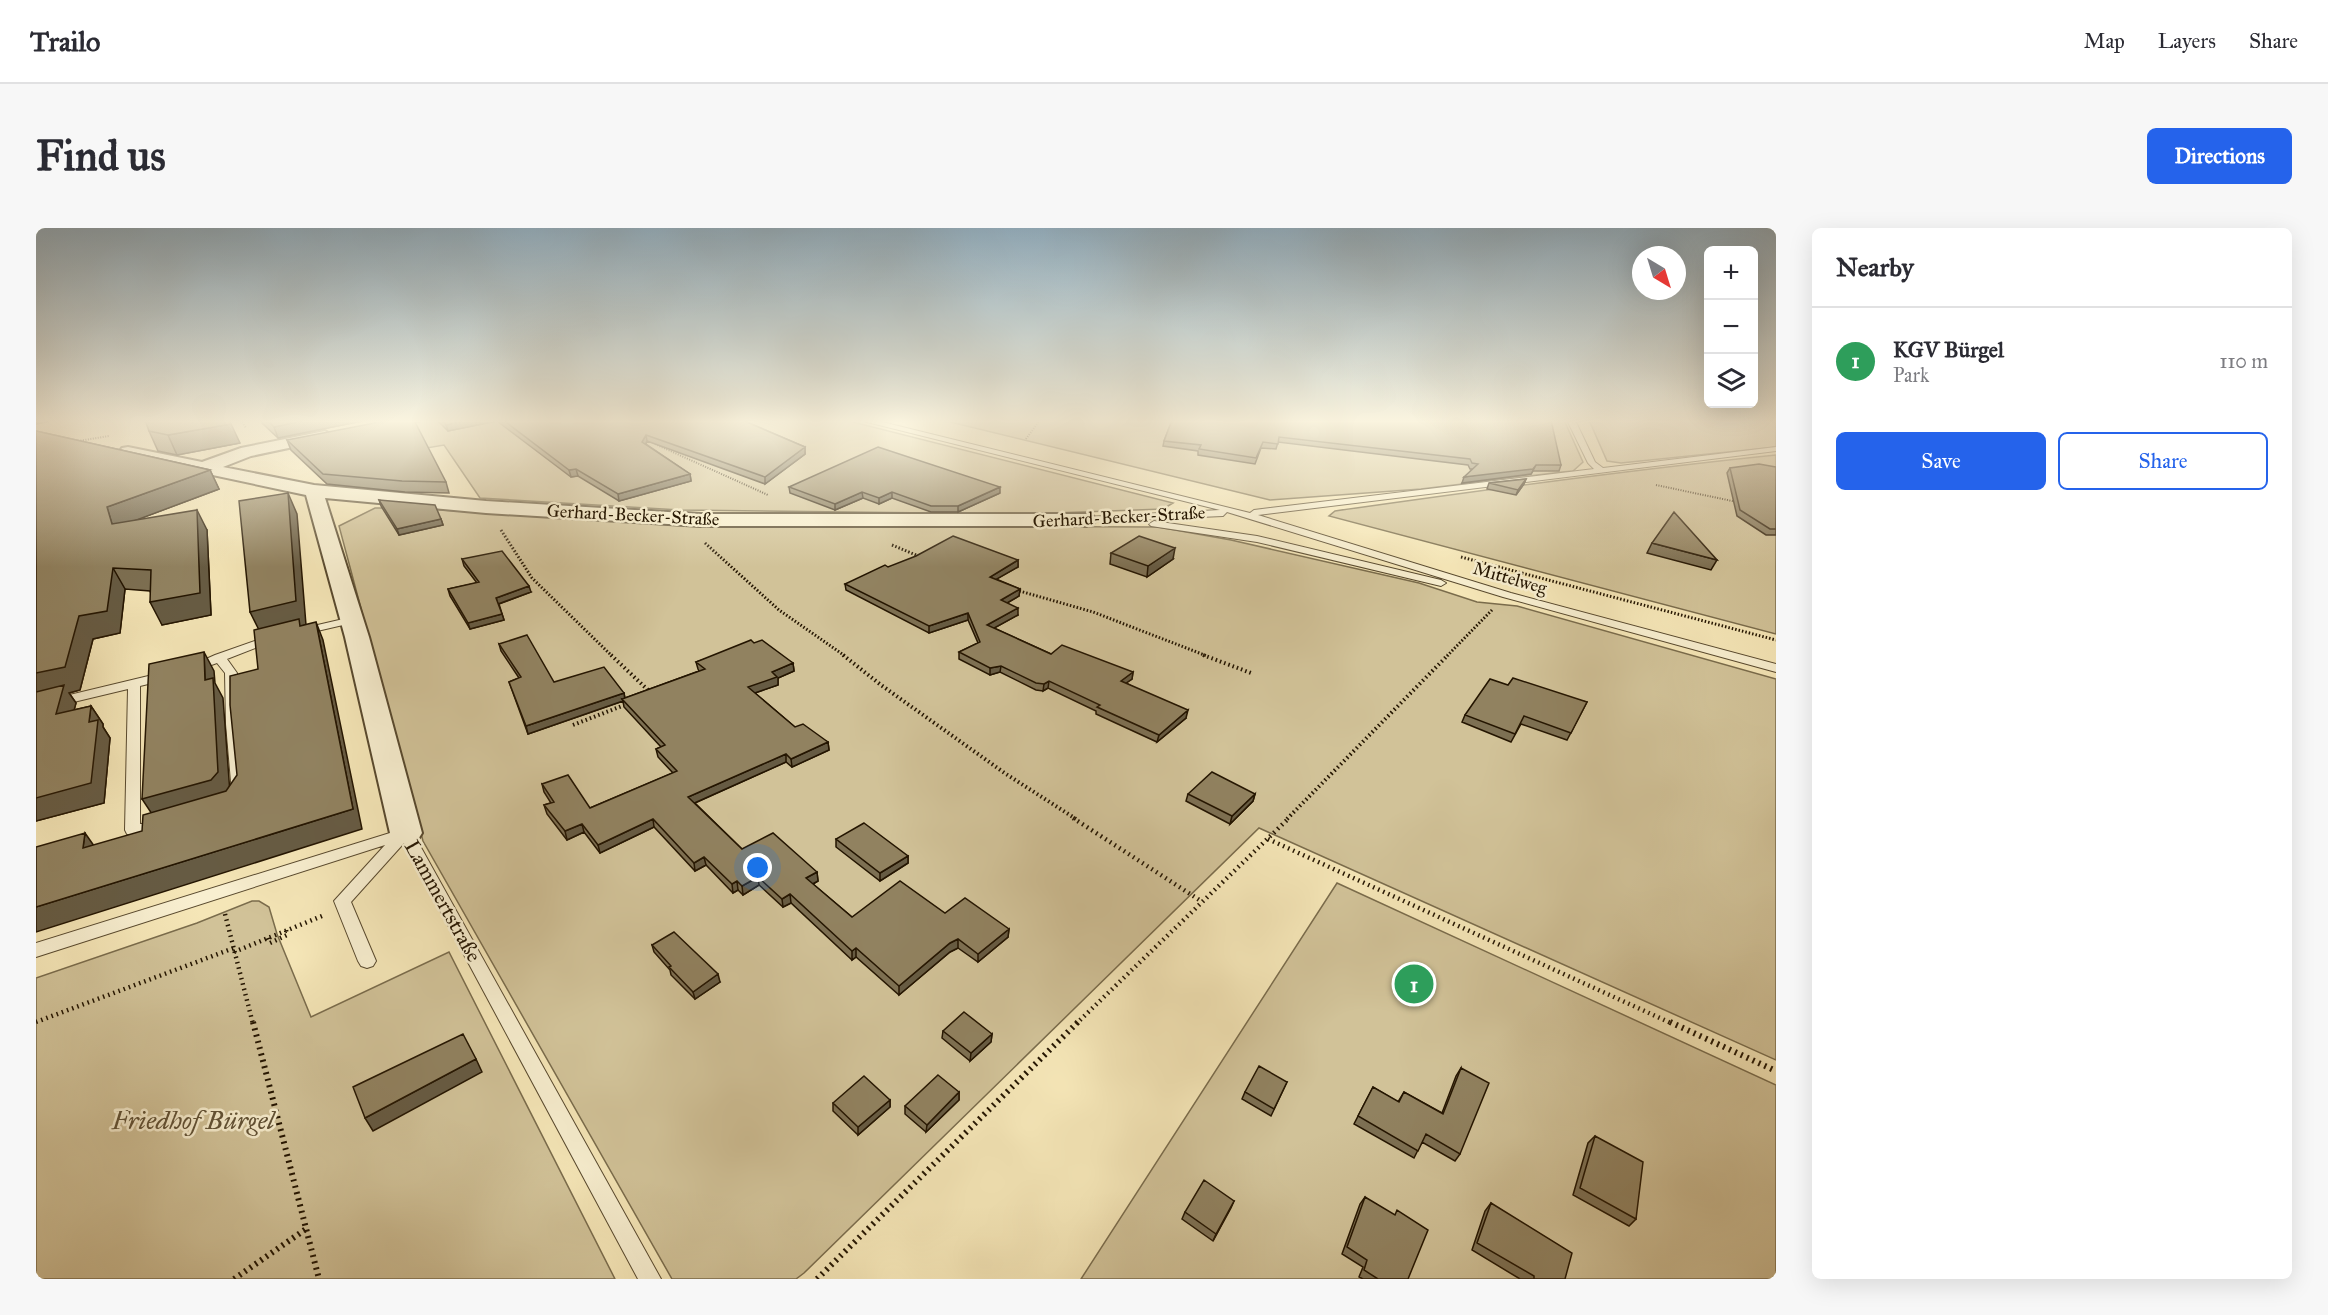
<!DOCTYPE html>
<html lang="en">
<head>
<meta charset="utf-8">
<style>
  :root { --surface:#fff; --page:#f7f7f7; --text:#2b2b33; --muted:#7c7c81; --line:#e1e1e2; --accent:#2563eb }
  body { margin:0; font-family:"IM FELL Great Primer",serif; background:var(--page); color:var(--text) }
  .controls { position:absolute; right:18px; top:18px; display:grid; overflow:hidden; border-radius:9px; box-shadow:0 6px 24px #0002 }
  .controls button { width:54px; height:54px; display:grid; place-items:center; padding:0; border:0; border-bottom:2px solid var(--line); background:var(--surface); color:var(--text); font:30px sans-serif }
  .compass { position:absolute; left:1596px; top:18px; width:54px; height:54px; border-radius:50%; background:var(--surface); box-shadow:0 6px 24px #0002; rotate:142deg }
  .you { position:absolute; left:722px; top:640px; width:21px; height:21px; margin:-15px; border:4px solid #fff; border-radius:50%; background:#1a73e8; box-shadow:0 0 0 9px #1a73e833 }
  .badge { display:grid; place-items:center; width:39px; height:39px; border-radius:50%; background:var(--accent); color:#fff; font-size:20px; font-weight:700 }
  .pin { position:absolute; translate:-50% -50%; border:3px solid #fff; box-shadow:0 2px 6px #0006 }
  .list { margin:0; padding:0; list-style:none }
  h2 { display:flex; justify-content:space-between; align-items:center; height:78px; margin:0; padding:0 24px; font-size:26px }
  h2 small { font-size:20px; font-weight:400; color:var(--muted) }
  .list li { display:grid; grid-template-columns:39px 1fr auto; gap:18px; align-items:center; box-sizing:border-box; height:108px; padding:0 24px; border-top:2px solid var(--line) }
  .list b { display:block; font-size:22px; white-space:nowrap }
  .list p { margin:0; font-size:20px; white-space:nowrap; color:var(--muted) }
  .list em { font-size:20px; font-style:normal; color:var(--muted) }
  .actions { display:flex; gap:12px; padding:18px 24px }
  .actions a { flex:1; padding:14px 0; border:2px solid var(--accent); border-radius:9px; text-align:center; font-size:21px; color:var(--accent) }
  .actions .main { background:var(--accent); color:#fff }
  .icon { flex:none; width:33px; height:33px; fill:none; stroke:currentColor; stroke-width:2; stroke-linecap:round; stroke-linejoin:round }
  .map { position:relative; flex:none; width:1740px; height:1051px; overflow:hidden; border-radius:9px }
  header { display:flex; align-items:center; gap:36px; box-sizing:border-box; height:84px; padding:0 30px; background:var(--surface); border-bottom:2px solid var(--line) }
  header strong { font-size:28px }
  nav { display:flex; gap:33px; margin-inline-start:auto; font-size:21px }
  .intro { display:flex; align-items:center; justify-content:space-between; box-sizing:border-box; height:144px; padding:0 36px }
  h1 { margin:0; font-size:42px }
  .button { padding:15px 27px; border-radius:9px; background:var(--accent); color:#fff; font-size:21px; font-weight:700 }
  main { display:flex; gap:36px; padding:0 36px }
  aside { flex:1; background:var(--surface); border-radius:9px; box-shadow:0 6px 24px #0002 }
  .map>svg:first-child { display:block }
</style>
</head>
<body>
<header>
<strong>Trailo</strong>
<nav><a>Map</a><a>Layers</a><a>Share</a></nav>
</header>
<div class="intro"><h1>Find us</h1><a class="button">Directions</a></div>
<main>
<div class="map">
<svg width="1740" height="1051" viewBox="0 0 1740 1051">
  <rect width="100%" height="100%" fill="#f5e6b7"/>
  <filter id="stains"><feTurbulence type="fractalNoise" baseFrequency=".00333" numOctaves="4"/><feColorMatrix values="0 0 0 0 .2 0 0 0 0 .09 0 0 0 0 .02 0 0 0 .5 -.17"/></filter>
  <radialGradient id="worn" r=".72"><stop offset=".6" stop-color="#630" stop-opacity="0"/><stop offset="1" stop-color="#630" stop-opacity=".3"/></radialGradient>
  <path fill="#d1c298" stroke="#7a6c4c" stroke-width="1.5" d="M 392,192 L 809,192 L 1137,275 L 1127,281 L 991,286 L 644,282 L 444,270 L 408,217 L 367,224 L 351,201 Z
    M 906,192 L 1528,192 L 1547,234 L 1537,243 L 1526,244 L 1385,261 L 1234,272 Z
    M 1553,192 L 1740,192 L 1740,219 L 1585,235 L 1571,233 Z
    M 1740,227 L 1740,406 L 1293,288 L 1299,283 C 1446,262 1592,242 1740,227 Z
    M 339,280 L 375,280 L 638,297 L 1122,299 L 1195,312 L 1383,355 L 1441,374 L 1481,378 L 1740,451 L 1740,832 L 1223,600 L 768,1045 L 760,1051 L 636,1051 L 387,613 L 303,298 Z
    M 1301,655 L 1740,857 L 1740,1051 L 1045,1051 Z
    M 216,673 L 223,673 L 233,679 L 241,706 L 275,789 L 413,724 L 579,1051 L 0,1051 L 0,750 L 161,695 Z"/>
  <g fill="none" stroke-linecap="round" stroke-linejoin="round">
    <defs>
      <path id="lane" d="M 823,192 L 838,192 L 1214,285 L 1218,282 L 1558,241 L 1552,235 L 1531,192 L 1539,192 L 1559,234 L 1567,240 L 1740,219 L 1740,223 L 1222,287 L 1475,365 L 1740,436 L 1740,444 L 1467,369 L 1191,284 L 1187,288 L 1047,294 L 1045,292 L 1050,289 L 1184,282 Z
        M 1118,293 L 1221,308 L 1405,352 L 1410,355 L 1405,358 L 1221,314 L 1115,298 L 1113,296 Z
        M 316,389 L 320,390 L 320,394 L 264,407 L 258,404 L 260,402 Z
        M 236,407 L 240,408 L 240,412 L 191,431 L 201,445 L 202,496 L 210,565 L 203,570 L 196,565 L 190,496 L 189,445 L 181,435 L 156,444 L 150,440 L 179,427 Z
        M 129,444 L 133,445 L 135,448 L 133,451 L 104,458 L 104,596 L 130,595 L 132,599 L 130,603 C 119,606 102,609 91,606 L 89,602 L 92,461 L 0,483 L 0,475 Z
        M 370,600 L 375,601 L 377,605 L 625,1051 L 602,1051 L 368,615 L 315,674 L 340,733 L 337,738 L 331,740 L 325,738 L 322,733 L 298,673 L 349,617 L 0,729 L 0,715 Z"/>
      <path id="street" d="M 289,203 L 297,208 L 295,211 L 215,228 L 187,239 L 278,257 L 450,273 L 665,286 L 1050,286 L 1057,288 L 1060,292 L 1057,296 L 1050,298 L 665,298 L 450,285 L 289,270 L 333,409 L 386,605 L 381,613 L 370,616 L 359,613 L 354,605 L 309,409 L 270,267 L 92,229 L 86,228 L 83,224 L 86,220 L 92,219 L 166,234 L 205,220 Z"/>
    </defs>
    <use href="#lane" stroke="#58492e" stroke-width="2"/>
    <use href="#street" stroke="#58492e" stroke-width="4"/>
    <path stroke="#241501" stroke-width="2" stroke-dasharray="1 1.5" stroke-linecap="butt" d="M 205,192 L 210,200
      M 990,211 L 1004,192
      M 42,213 L 73,208
      M 619,216 L 732,267
      M 1620,257 L 1701,274"/>
    <path stroke="#241501" stroke-width="3" stroke-dasharray="1.5 2" stroke-linecap="butt" d="M 465,302 L 496,350 L 576,428
      M 669,315 L 743,382 L 809,428
      M 856,317 L 885,329
      M 1425,329 L 1740,412
      M 980,362 L 1057,384 L 1171,428
      M 1411,428 L 1456,382"/>
    <path stroke="#241501" stroke-width="4" stroke-dasharray="1.5 3" stroke-linecap="butt" d="M 575,427 L 612,462 L 610,464
      M 807,427 L 845,457 L 970,546 L 1040,591
      M 1167,427 L 1215,445
      M 537,497 L 591,476
      M 1251,591 L 1412,427"/>
    <path stroke="#241501" stroke-width="4.5" stroke-dasharray="1.5 4" stroke-linecap="butt" d="M 1037,590 L 1165,673
      M 1232,611 L 1637,796
      M 189,686 L 217,796
      M 232,710 L 234,715 L 251,707 L 250,702
      M 198,724 L 286,688
      M 0,794 L 198,720
      M 1040,796 L 1253,590"/>
    <path stroke="#241501" stroke-width="6" stroke-dasharray="2 4.5" stroke-linecap="butt" d="M 217,794 L 283,1051
      M 1634,794 L 1740,843
      M 198,1051 L 270,1001
      M 781,1051 L 1042,794"/>
    <use href="#lane" fill="#f8efd0" fill-rule="evenodd"/>
    <use href="#street" fill="#f8efd0" fill-rule="evenodd"/>
  </g>
  <path fill="#7d7053" stroke="#241501" stroke-width="1.5" d="M 225,192 L 331,192 L 242,210 L 226,195 Z
    M 401,192 L 706,192 L 769,219 L 769,226 L 729,256 L 611,213 L 610,216 L 654,246 L 655,253 L 583,273 L 542,248 L 535,249 L 461,193 L 412,203 Z
    M 1136,192 L 1525,237 L 1523,243 L 1497,243 L 1495,246 L 1426,255 L 1436,241 L 1434,241 L 1432,237 L 1242,214 L 1240,221 L 1225,220 L 1219,236 L 1162,227 L 1162,223 L 1127,218 L 1128,213 Z
    M 0,203 L 174,242 L 183,261 L 100,292 L 171,302 L 175,387 L 126,397 L 114,363 L 89,361 L 84,405 L 57,411 L 44,462 L 33,465 L 40,475 L 38,482 L 55,478 L 67,496 L 67,499 L 74,510 L 68,575 L 0,593 Z
    M 113,203 L 204,215 L 141,227 L 122,223 Z
    M 251,212 L 410,254 L 413,265 L 369,264 L 291,256 L 255,222 Z
    M 1740,239 L 1740,307 L 1730,307 L 1701,288 L 1691,245 L 1694,240 Z
    M 1490,251 L 1488,256 L 1480,267 L 1451,261 L 1453,255 Z
    M 753,259 L 964,265 L 922,284 L 895,284 L 856,270 L 843,276 L 827,270 L 799,282 L 754,265 Z
    M 343,272 L 405,291 L 407,297 L 363,307 L 345,278 Z
    M 1616,315 L 1681,332 L 1675,342 L 1611,325 Z
    M 1075,325 L 1137,331 L 1111,349 L 1074,336 Z
    M 426,331 L 495,364 L 463,376 L 468,392 L 434,401 L 414,368 L 412,361 L 441,355 L 428,338 Z
    M 982,332 L 982,339 L 960,351 L 984,361 L 983,368 L 971,375 L 982,387 L 958,400 L 1015,426 L 1097,444 L 1096,451 L 1090,455 L 1150,490 L 1121,514 L 1060,486 L 1060,483 L 1012,460 L 1007,463 L 1000,462 L 964,444 L 954,447 L 923,431 L 923,424 L 942,415 L 932,392 L 893,405 L 810,362 L 809,356 Z
    M 718,415 L 757,435 L 758,443 L 742,450 L 742,457 L 719,465 L 759,499 L 792,514 L 793,522 L 756,539 L 750,534 L 659,575 L 706,621 L 781,644 L 782,653 L 777,656 L 816,689 L 909,685 L 973,701 L 972,709 L 942,734 L 922,720 L 914,724 L 863,767 L 820,729 L 816,732 L 755,675 L 747,679 L 723,657 L 707,667 L 702,662 L 697,665 L 670,637 L 659,643 L 618,599 L 564,625 L 548,604 L 531,612 L 511,586 L 508,577 L 515,575 L 508,564 L 506,556 L 554,580 L 637,545 L 622,529 L 620,521 L 625,519 L 588,479 L 587,473 L 492,506 L 473,454 L 483,450 L 465,423 L 463,416 L 518,454 L 588,465 L 589,470 L 663,443 L 662,441 L 660,434 Z
    M 1472,457 L 1551,474 L 1531,512 L 1485,496 L 1475,514 L 1426,494 L 1429,487 Z
    M 1152,566 L 1219,566 L 1217,573 L 1194,596 L 1150,573 Z
    M 800,611 L 872,628 L 872,635 L 844,653 L 800,619 Z
    M 616,717 L 684,754 L 659,771 L 635,747 L 634,742 L 618,724 Z
    M 907,803 L 956,806 L 955,814 L 934,833 L 906,810 Z
    M 1425,840 L 1424,926 L 1419,933 L 1386,914 L 1378,930 L 1318,896 L 1337,859 L 1362,874 L 1368,864 L 1406,885 L 1420,848 Z
    M 1251,854 L 1235,888 L 1206,871 L 1209,864 Z
    M 923,864 L 923,872 L 890,904 L 869,886 L 869,878 Z
    M 854,872 L 854,879 L 822,907 L 797,883 L 797,875 Z
    M 1559,908 L 1600,991 L 1593,998 L 1537,967 L 1552,915 Z
    M 1329,969 L 1372,1051 L 1327,1051 L 1323,1049 L 1327,1039 L 1306,1026 L 1324,976 Z
    M 1198,973 L 1177,1013 L 1146,991 L 1149,984 Z
    M 1455,975 L 1529,1051 L 1484,1051 L 1436,1022 L 1449,983 Z"/>
  <path fill="#665b43" stroke="#241501" stroke-width="1.5" d="M 0,192 L 20,192 L 0,196 Z
    M 271,192 L 331,192 L 242,210 L 238,199 Z
    M 431,192 L 461,192 L 461,193 L 412,203 L 410,197 Z
    M 195,196 L 204,215 L 141,227 L 132,207 Z
    M 610,207 L 611,213 L 607,221 L 606,214 Z
    M 769,219 L 769,226 L 729,256 L 729,249 Z
    M 1500,237 L 1495,246 L 1426,255 L 1428,249 Z
    M 540,241 L 542,248 L 535,249 L 533,242 Z
    M 174,242 L 183,261 L 82,299 L 76,296 L 71,279 Z
    M 654,246 L 655,253 L 583,273 L 582,266 Z
    M 1490,251 L 1488,256 L 1480,267 L 1482,262 Z
    M 964,259 L 964,265 L 922,284 L 922,278 Z
    M 826,264 L 827,270 L 799,282 L 799,276 Z
    M 856,264 L 856,270 L 843,276 L 843,270 Z
    M 252,265 L 261,286 L 270,397 L 226,408 L 214,384 Z
    M 161,282 L 171,302 L 175,387 L 126,397 L 114,374 Z
    M 405,291 L 407,297 L 363,307 L 361,301 Z
    M 1139,320 L 1137,331 L 1111,349 L 1112,338 Z
    M 982,332 L 982,339 L 954,355 L 954,349 Z
    M 77,340 L 89,361 L 84,405 L 57,411 L 44,462 L 33,465 L 40,475 L 32,505 L 0,472 L 0,445 Z
    M 493,358 L 495,364 L 462,376 L 460,370 Z
    M 984,361 L 983,368 L 964,379 L 965,372 Z
    M 982,380 L 982,387 L 951,404 L 951,397 Z
    M 932,385 L 932,392 L 893,405 L 893,398 Z
    M 466,386 L 468,392 L 434,401 L 432,395 Z
    M 280,394 L 287,412 L 326,601 L 0,704 L 0,679 L 317,581 Z
    M 168,424 L 178,443 L 179,455 L 187,470 L 194,565 L 120,592 L 106,571 L 169,452 Z
    M 757,435 L 758,443 L 742,450 L 742,457 L 713,467 L 712,459 L 736,444 Z
    M 965,438 L 964,444 L 954,447 L 954,440 Z
    M 1097,444 L 1096,451 L 1083,460 L 1085,453 Z
    M 1013,453 L 1012,460 L 1007,463 L 1008,456 Z
    M 588,465 L 589,472 L 586,471 L 587,473 L 492,506 L 490,498 Z
    M 55,478 L 67,496 L 67,499 L 74,510 L 68,575 L 0,593 L 0,570 L 53,494 Z
    M 1152,482 L 1150,490 L 1121,514 L 1123,507 Z
    M 792,514 L 793,522 L 756,539 L 755,531 Z
    M 750,526 L 750,534 L 654,577 L 652,569 Z
    M 1219,566 L 1217,573 L 1194,596 L 1196,588 Z
    M 617,591 L 618,599 L 564,625 L 562,617 Z
    M 546,596 L 548,604 L 531,612 L 529,603 Z
    M 49,605 L 63,625 L 47,620 Z
    M 872,628 L 872,635 L 844,653 L 844,645 Z
    M 668,629 L 670,637 L 659,643 L 658,635 Z
    M 781,644 L 782,653 L 771,659 L 770,650 Z
    M 722,649 L 723,657 L 707,667 L 706,658 Z
    M 701,653 L 702,662 L 697,665 L 696,656 Z
    M 754,666 L 755,675 L 747,679 L 746,671 Z
    M 973,701 L 972,709 L 942,734 L 942,726 Z
    M 922,711 L 922,720 L 914,724 L 863,767 L 863,758 L 914,715 Z
    M 820,720 L 820,729 L 816,732 L 816,723 Z
    M 682,746 L 684,754 L 659,771 L 657,764 Z
    M 956,806 L 955,814 L 934,833 L 935,825 Z
    M 440,831 L 446,844 L 337,903 L 329,890 Z
    M 923,864 L 923,872 L 890,904 L 891,897 Z
    M 854,872 L 854,879 L 822,907 L 822,899 Z
    M 1198,973 L 1195,980 L 1177,1013 L 1180,1006 Z"/>
  <path fill="#918260" stroke="#241501" stroke-width="1.5" d="M 109,192 L 193,192 L 195,196 L 132,207 L 113,203 Z
    M 231,192 L 271,192 L 238,199 Z
    M 354,192 L 378,192 L 410,254 L 366,253 L 287,246 L 251,212 Z
    M 406,192 L 431,192 L 410,197 Z
    M 467,192 L 706,192 L 769,219 L 729,249 L 610,207 L 606,214 L 654,246 L 582,266 L 540,241 L 533,242 Z
    M 1136,192 L 1515,192 L 1525,237 L 1500,237 L 1497,241 L 1428,249 L 1442,236 L 1436,235 L 1434,231 L 1243,209 L 1242,216 L 1227,214 L 1220,230 L 1163,221 L 1165,217 L 1128,213 Z
    M 0,203 L 174,242 L 71,279 L 76,296 L 161,282 L 164,365 L 114,374 L 115,342 L 77,340 L 71,383 L 43,388 L 29,439 L 0,445 Z
    M 842,219 L 964,259 L 922,278 L 895,278 L 856,264 L 843,270 L 826,264 L 799,276 L 753,259 Z
    M 1723,236 L 1740,239 L 1740,301 L 1734,301 L 1704,282 L 1694,240 Z
    M 1490,251 L 1482,262 L 1453,255 Z
    M 252,265 L 260,373 L 214,384 L 203,273 Z
    M 343,272 L 399,277 L 405,291 L 361,301 Z
    M 1638,284 L 1681,332 L 1616,315 Z
    M 917,308 L 982,332 L 954,349 L 984,361 L 965,372 L 982,380 L 951,397 L 1015,426 L 1026,417 L 1097,444 L 1085,453 L 1152,482 L 1123,507 L 1061,479 L 1064,477 L 1013,453 L 1008,456 L 1000,455 L 965,438 L 954,440 L 923,424 L 944,414 L 932,385 L 893,398 L 809,356 L 849,337 L 852,339 L 880,328 Z
    M 1103,308 L 1139,320 L 1112,338 L 1075,325 Z
    M 466,323 L 493,358 L 460,370 L 466,386 L 432,395 L 412,361 L 443,354 L 426,331 Z
    M 263,391 L 264,398 L 280,394 L 317,581 L 0,679 L 0,619 L 49,605 L 47,620 L 106,603 L 107,587 L 190,563 L 201,547 L 194,477 L 194,448 L 222,441 L 218,402 Z
    M 491,407 L 518,454 L 568,439 L 588,465 L 490,498 L 473,454 L 485,449 L 463,416 Z
    M 715,412 L 718,415 L 726,412 L 757,435 L 736,444 L 741,449 L 712,459 L 759,499 L 767,496 L 792,514 L 755,531 L 750,526 L 652,569 L 706,621 L 737,605 L 781,644 L 770,650 L 816,689 L 864,653 L 909,685 L 929,670 L 973,701 L 942,726 L 922,711 L 914,715 L 863,758 L 820,720 L 816,723 L 754,666 L 746,671 L 722,649 L 706,658 L 701,653 L 696,656 L 668,629 L 658,635 L 617,591 L 562,617 L 546,596 L 529,603 L 508,577 L 518,574 L 506,556 L 532,547 L 554,580 L 641,543 L 620,521 L 629,517 L 586,471 L 669,441 L 660,434 Z
    M 168,424 L 169,452 L 177,450 L 182,544 L 175,552 L 106,571 L 113,436 Z
    M 1477,450 L 1551,474 L 1535,505 L 1488,488 L 1479,506 L 1429,487 L 1454,451 L 1472,457 Z
    M 28,457 L 20,486 L 55,478 L 53,494 L 62,492 L 55,555 L 0,570 L 0,464 Z
    M 1176,544 L 1219,566 L 1196,588 L 1152,566 Z
    M 828,595 L 872,628 L 844,645 L 800,611 Z
    M 638,704 L 682,746 L 657,764 L 633,739 L 635,738 L 616,717 Z
    M 928,784 L 956,806 L 935,825 L 907,803 Z
    M 427,806 L 440,831 L 329,890 L 317,859 Z
    M 1223,838 L 1251,854 L 1238,881 L 1209,864 Z
    M 1425,840 L 1453,855 L 1424,926 L 1390,906 L 1382,923 L 1322,888 L 1337,859 L 1363,874 L 1368,864 L 1407,886 Z
    M 902,847 L 923,864 L 891,897 L 869,878 Z
    M 828,848 L 854,872 L 822,899 L 797,875 Z
    M 1559,908 L 1607,934 L 1600,991 L 1544,960 Z
    M 1168,952 L 1198,973 L 1180,1006 L 1149,984 Z
    M 1329,969 L 1359,987 L 1361,982 L 1392,1002 L 1372,1051 L 1342,1051 L 1328,1042 L 1331,1032 L 1311,1019 Z
    M 1455,975 L 1536,1025 L 1529,1051 L 1498,1051 L 1498,1048 L 1441,1015 Z"/>
  <linearGradient id="sky" x2="0" y2="1"><stop stop-color="#91acbc"/><stop offset="0.57" stop-color="#faf4df"/><stop offset="1" stop-color="#faf4df" stop-opacity="0"/></linearGradient>
  <rect width="1740" height="339" fill="url(#sky)"/>
  <g text-anchor="middle" dominant-baseline="central" stroke-width="5" stroke-linejoin="round" paint-order="stroke">
    <g font-size="18" fill="#241501" stroke="#f8efd0">
      <text transform="translate(597 287) rotate(3)">Gerhard-Becker-Straße</text>
      <text transform="translate(1083 289) rotate(-3)">Gerhard-Becker-Straße</text>
      <text transform="translate(1474 350) rotate(16)">Mittelweg</text>
    </g>
    <g font-size="21" fill="#241501" stroke="#f8efd0">
      <text transform="translate(407 673) rotate(61)">Lammertstraße</text>
    </g>
    <g font-size="26" font-style="italic" fill="#615236" stroke="#f8efd0">
      <text x="157" y="892">Friedhof Bürgel</text>
    </g>
  </g>
  <rect width="100%" height="100%" filter="url(#stains)"/>
  <rect width="100%" height="100%" fill="url(#worn)"/>
</svg>
<div class="controls">
<button>+</button>
<button>−</button>
<button><svg class="icon" aria-label="layers" viewBox="0 0 24 24"><path d="M12 4l9 5-9 5-9-5zM3 14l9 5 9-5"/></svg></button>
</div>
<svg class="compass" viewBox="-18 -18 36 36"><path d="M0-13l5 13h-10z" fill="#e53935"/><path d="M0 13l5-13h-10z" fill="#7c7c81"/></svg>
<div class="you"></div>
<div class="pin badge" style="left:1378px;top:756px;background:#2e9e5b">1</div>
</div>
<aside>
<h2>Nearby<small></small></h2>
<ul class="list">
<li><span class="badge" style="background:#2e9e5b">1</span><div><b>KGV Bürgel</b><p>Park</p></div><em>110 m</em></li>
</ul>
<div class="actions"><a class="main">Save</a><a>Share</a></div>
</aside>
</main>
</body>
</html>
